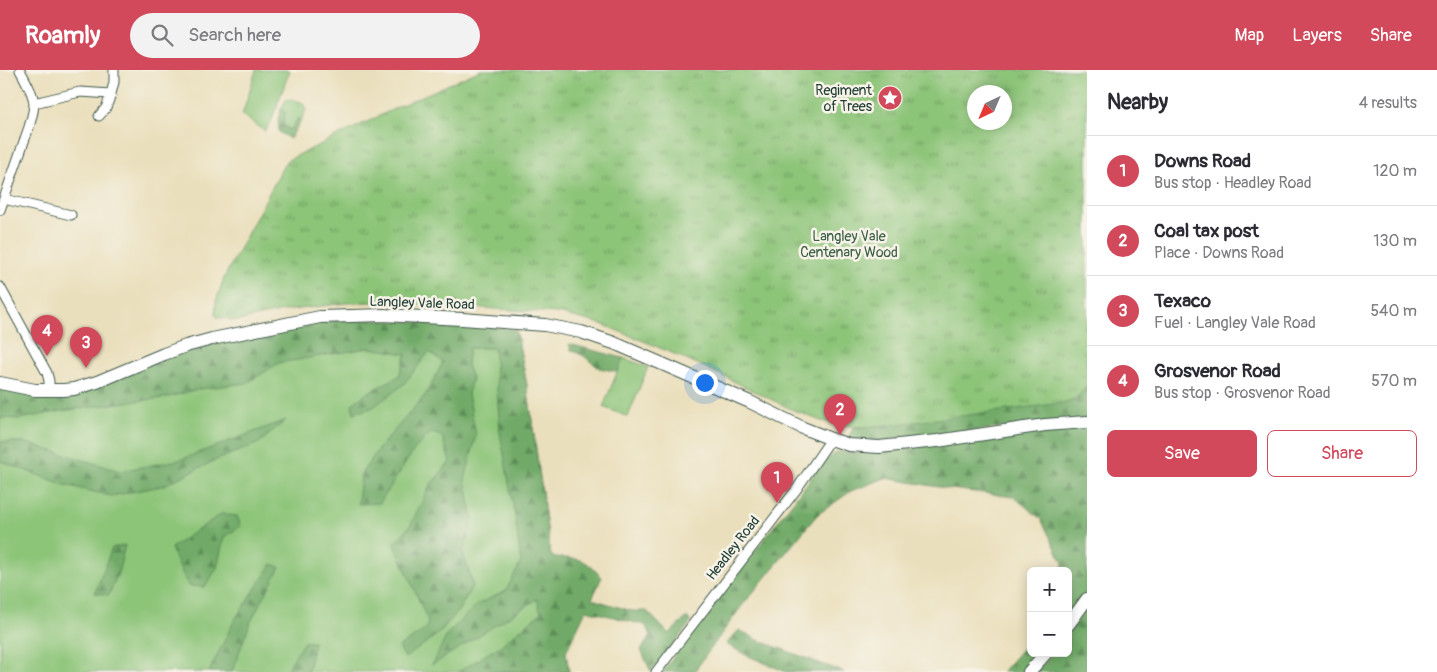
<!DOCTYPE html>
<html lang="en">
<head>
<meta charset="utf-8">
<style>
  :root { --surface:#fff; --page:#f2f2f3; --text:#2b2b33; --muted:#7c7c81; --line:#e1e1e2; --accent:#d1495b }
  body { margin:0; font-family:Pangolin,sans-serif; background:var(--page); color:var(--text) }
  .controls { position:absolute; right:15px; bottom:15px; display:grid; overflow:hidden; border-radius:8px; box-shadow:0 2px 12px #0003 }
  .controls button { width:45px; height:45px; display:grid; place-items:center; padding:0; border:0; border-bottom:1px solid var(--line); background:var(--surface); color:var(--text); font:25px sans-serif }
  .compass { position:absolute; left:967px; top:15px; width:45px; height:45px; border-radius:50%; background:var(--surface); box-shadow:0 2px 12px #0003; rotate:224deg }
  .you { position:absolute; left:704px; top:312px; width:18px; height:18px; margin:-12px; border:4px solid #fff; border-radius:50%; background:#1a73e8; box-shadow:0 0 0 8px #1a73e833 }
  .badge { display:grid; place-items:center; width:32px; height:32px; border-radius:50%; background:var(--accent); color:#fff; font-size:16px; font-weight:700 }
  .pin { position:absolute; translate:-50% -41px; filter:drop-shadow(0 1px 2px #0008) }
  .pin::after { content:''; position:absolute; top:26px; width:18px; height:15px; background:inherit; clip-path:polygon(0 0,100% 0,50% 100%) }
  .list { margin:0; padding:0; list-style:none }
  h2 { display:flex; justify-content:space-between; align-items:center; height:65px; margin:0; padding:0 20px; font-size:21px }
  h2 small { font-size:16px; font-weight:400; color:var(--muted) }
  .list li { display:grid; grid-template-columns:32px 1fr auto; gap:15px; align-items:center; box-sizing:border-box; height:70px; padding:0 20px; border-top:1px solid var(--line) }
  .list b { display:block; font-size:19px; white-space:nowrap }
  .list p { margin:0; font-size:16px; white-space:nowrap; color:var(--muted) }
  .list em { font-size:16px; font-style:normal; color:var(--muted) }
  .actions { display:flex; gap:10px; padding:15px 20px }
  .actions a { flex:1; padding:11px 0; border:1px solid var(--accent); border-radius:8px; text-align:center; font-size:18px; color:var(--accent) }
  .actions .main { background:var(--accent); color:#fff }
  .icon { flex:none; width:28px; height:28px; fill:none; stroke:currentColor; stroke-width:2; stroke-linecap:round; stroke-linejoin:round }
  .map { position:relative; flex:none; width:1087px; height:602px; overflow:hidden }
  header { display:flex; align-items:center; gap:30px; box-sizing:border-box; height:70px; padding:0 25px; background:var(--accent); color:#fff }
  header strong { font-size:24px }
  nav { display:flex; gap:28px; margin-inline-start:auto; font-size:18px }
  .search { width:350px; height:45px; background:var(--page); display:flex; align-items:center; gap:12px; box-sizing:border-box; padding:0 18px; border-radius:28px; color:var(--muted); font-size:19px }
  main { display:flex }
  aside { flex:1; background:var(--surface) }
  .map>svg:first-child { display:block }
</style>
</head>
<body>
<header>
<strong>Roamly</strong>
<div class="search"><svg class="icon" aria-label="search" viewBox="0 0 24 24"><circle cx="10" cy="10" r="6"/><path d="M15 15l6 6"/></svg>Search here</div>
<nav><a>Map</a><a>Layers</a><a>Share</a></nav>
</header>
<main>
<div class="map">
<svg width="1087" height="602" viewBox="0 0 1087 602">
  <defs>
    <pattern id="forest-firs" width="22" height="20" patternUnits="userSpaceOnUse" patternTransform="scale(1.25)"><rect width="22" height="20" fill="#71aa68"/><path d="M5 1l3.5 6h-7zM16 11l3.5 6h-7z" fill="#5c8c56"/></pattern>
    <pattern id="park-tufts" width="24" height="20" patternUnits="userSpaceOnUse" patternTransform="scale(1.25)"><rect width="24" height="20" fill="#8cc478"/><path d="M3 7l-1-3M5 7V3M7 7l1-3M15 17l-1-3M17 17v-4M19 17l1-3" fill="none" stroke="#72a063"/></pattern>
  </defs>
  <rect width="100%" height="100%" fill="#f7f3e8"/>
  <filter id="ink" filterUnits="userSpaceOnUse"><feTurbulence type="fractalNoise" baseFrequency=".02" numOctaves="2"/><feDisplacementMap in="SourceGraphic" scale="10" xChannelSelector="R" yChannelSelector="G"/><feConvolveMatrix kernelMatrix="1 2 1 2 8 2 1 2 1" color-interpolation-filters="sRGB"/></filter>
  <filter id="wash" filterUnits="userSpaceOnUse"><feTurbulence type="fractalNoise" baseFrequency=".0096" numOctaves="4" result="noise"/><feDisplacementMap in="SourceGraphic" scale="20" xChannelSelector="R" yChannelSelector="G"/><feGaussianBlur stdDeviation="1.12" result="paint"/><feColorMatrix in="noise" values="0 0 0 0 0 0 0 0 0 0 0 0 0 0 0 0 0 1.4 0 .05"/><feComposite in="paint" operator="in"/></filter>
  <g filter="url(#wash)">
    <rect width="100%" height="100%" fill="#eadfbc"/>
    <path fill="#8cc478" stroke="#568056" d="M 256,0 L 290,0 L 271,52 L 265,61 L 242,45 Z
      M 292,29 L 303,33 L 306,40 L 301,50 L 298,49 L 291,60 L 283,55 L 285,42 L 281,39 L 286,30 Z
      M 516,260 L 527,315 L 551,486 L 569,602 L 0,602 L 0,318 L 66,326 L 157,290 Z
      M 623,288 L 648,297 L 628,347 L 603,337 Z"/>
    <path fill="url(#forest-firs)" stroke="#48744e" d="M 1044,0 L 891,354 L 1062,333 L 1076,328 L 1087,316 L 1087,348 L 877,372 L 848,368 L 1004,52 Z
      M 281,39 L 285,42 L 283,55 L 291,60 L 298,48 L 301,50 L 290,69 L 279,62 L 278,49 Z
      M 343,249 L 483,255 L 516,260 L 527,315 L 551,486 C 561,489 573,487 583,491 C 590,494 596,502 602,507 L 592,529 L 632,541 L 647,541 L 669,564 L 687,547 L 691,552 L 651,602 L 641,580 L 651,565 L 645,555 L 586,540 L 566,582 L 569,602 L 516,602 L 515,601 L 458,602 L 500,576 L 541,543 L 537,529 L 432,595 L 448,563 L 476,535 L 506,521 L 521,492 L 515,447 L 500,362 L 494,278 L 469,278 L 467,295 L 472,308 L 468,324 L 476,365 L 465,410 L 473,449 L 463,483 L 473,515 L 459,540 L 438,564 L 405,588 L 399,577 L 426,559 L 428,551 L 394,473 L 410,456 L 430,415 L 450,392 L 442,366 L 431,363 L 414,380 L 380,433 L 358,434 L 361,404 L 380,377 L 426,324 L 443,292 L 429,282 L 403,315 L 372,338 L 354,343 L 352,334 L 369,322 L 399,306 L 406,284 L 369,278 L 279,293 L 247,313 L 199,319 L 165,328 L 127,332 L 62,341 L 19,349 L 0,348 L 0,318 L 66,326 L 157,290 L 215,272 Z
      M 569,274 L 623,288 L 617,302 L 599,298 L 584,286 L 571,280 Z
      M 286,350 L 259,373 L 214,391 L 162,416 L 111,426 L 65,415 L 0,391 L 0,372 L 23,372 L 120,401 L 179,390 Z
      M 1087,357 L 1087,522 L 1068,548 L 1068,501 L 1061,501 L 1063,493 L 1041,449 L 1014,427 L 951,419 L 885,408 L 851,421 L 817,445 L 741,537 L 694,602 L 662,602 L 824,391 L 837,382 L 865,383 Z
      M 221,444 L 237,446 L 241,456 L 224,467 L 217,498 L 205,517 L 188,516 L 171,478 Z
      M 125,475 L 118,503 L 109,525 L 95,523 L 112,478 Z
      M 272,494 L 280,497 L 250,553 L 232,602 L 209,602 L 234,551 Z
      M 1087,538 L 1087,602 L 1036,602 L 1053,583 L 1068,583 L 1068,564 Z
      M 739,560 L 760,571 L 844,602 L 786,602 L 746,585 L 726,574 Z
      M 1031,569 L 1031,583 L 1040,583 L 1023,602 L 1002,602 Z
      M 304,572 L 314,572 L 308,602 L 285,602 Z"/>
    <path fill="url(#park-tufts)" stroke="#568056" fill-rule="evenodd" d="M 481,0 L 1087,0 L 1087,316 L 1076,328 L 1062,333 L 890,355 L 854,357 L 821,351 L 793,340 L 702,296 L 646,272 L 601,254 L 558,243 L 422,234 L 383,232 L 346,233 L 284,241 L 237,251 C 229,251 227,247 218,248 L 215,244 L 216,231 L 224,208 L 286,91 L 402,35 ZM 974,22 L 1004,22 L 1004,52 L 974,52 Z"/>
  </g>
  <g filter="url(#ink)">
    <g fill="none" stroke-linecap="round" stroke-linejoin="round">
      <defs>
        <path id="street" d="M 34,33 L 80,22 L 111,24 L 114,12 L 114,0
          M 99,46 L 106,38 L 111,24
          M 4,129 L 71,145
          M 0,140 L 29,57 C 31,50 34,41 34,33 C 33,22 25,10 20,0
          M 0,217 L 47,303 L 49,311 L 49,320
          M 656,602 L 796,420 L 831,369"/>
        <path id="secondary" d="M 0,313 L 35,320 L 64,320 L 74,319 L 97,312 L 164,284 L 186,276 L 212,269 L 320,247 L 383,245 L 462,249 L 545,255 L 581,262 L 614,273 L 750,332 L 803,358 L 831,369 L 849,375 L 879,377 L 937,371 L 1045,355 L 1087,352
          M 1068,555 L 1087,529
          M 1029,602 L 1046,583"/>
      </defs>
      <use href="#street" stroke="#3d5548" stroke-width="11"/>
      <use href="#secondary" stroke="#3d5548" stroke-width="14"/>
      <use href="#street" stroke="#fff" stroke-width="9"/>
      <use href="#secondary" stroke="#fff" stroke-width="12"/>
    </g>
  </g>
  <defs>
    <symbol id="sight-disc" viewBox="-11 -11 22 22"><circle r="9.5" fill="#d1495b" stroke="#f7f3e8"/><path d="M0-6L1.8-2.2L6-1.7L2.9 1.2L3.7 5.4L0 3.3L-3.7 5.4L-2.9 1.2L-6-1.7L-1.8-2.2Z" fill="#fff"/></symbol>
  </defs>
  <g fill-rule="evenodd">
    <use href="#sight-disc" x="876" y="14" width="28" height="28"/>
  </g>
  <g text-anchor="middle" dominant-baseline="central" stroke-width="5" stroke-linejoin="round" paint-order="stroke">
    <g font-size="14" fill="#1f3d34" stroke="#f7f3e8" text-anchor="end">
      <text x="872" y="20">Regiment<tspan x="872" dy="16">of Trees</tspan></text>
    </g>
    <g font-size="14" fill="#3a5f45" stroke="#f7f3e8">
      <text x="849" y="166">Langley Vale<tspan x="849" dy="16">Centenary Wood</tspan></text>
    </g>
    <g font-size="14" fill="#1f3d34" stroke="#f7f3e8">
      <text transform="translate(422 233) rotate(2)">Langley Vale Road</text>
      <text transform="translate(733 478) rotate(-52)">Headley Road</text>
    </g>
  </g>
</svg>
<div class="controls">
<button>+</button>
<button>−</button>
</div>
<svg class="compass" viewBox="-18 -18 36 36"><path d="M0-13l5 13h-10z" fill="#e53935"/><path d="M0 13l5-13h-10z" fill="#7c7c81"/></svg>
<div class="you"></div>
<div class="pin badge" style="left:777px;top:433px">1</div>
<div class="pin badge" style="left:840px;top:365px">2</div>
<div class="pin badge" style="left:86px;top:298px">3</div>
<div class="pin badge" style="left:47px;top:286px">4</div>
</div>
<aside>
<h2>Nearby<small>4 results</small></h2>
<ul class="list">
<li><span class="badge">1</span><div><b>Downs Road</b><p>Bus stop · Headley Road</p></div><em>120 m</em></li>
<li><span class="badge">2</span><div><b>Coal tax post</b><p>Place · Downs Road</p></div><em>130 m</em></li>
<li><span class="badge">3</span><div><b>Texaco</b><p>Fuel · Langley Vale Road</p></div><em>540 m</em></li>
<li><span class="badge">4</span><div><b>Grosvenor Road</b><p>Bus stop · Grosvenor Road</p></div><em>570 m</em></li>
</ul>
<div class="actions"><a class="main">Save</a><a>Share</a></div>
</aside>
</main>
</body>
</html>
